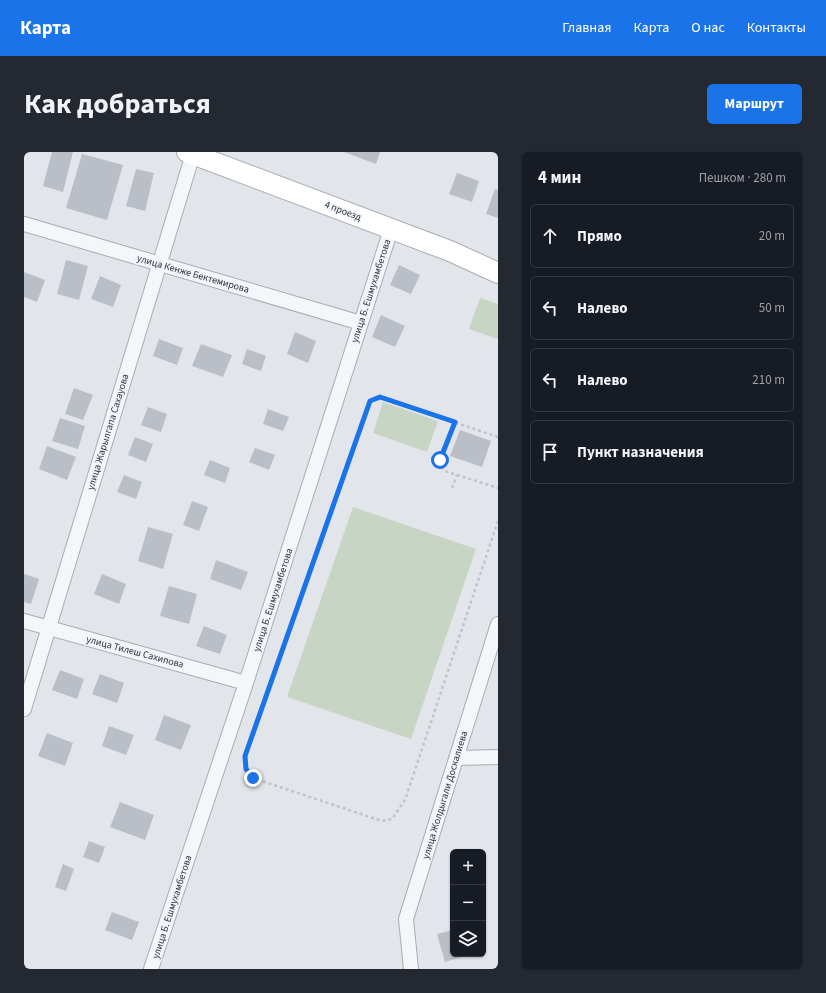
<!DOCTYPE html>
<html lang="ru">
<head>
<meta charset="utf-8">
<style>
  :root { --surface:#171b24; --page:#242831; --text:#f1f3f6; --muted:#9ea1a6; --line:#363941; --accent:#1a73e8 }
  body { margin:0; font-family:"Source Sans 3",sans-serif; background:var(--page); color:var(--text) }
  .controls { position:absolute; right:12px; bottom:12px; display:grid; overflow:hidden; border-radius:6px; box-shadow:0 1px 3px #0004 }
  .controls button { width:36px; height:36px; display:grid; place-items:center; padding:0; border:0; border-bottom:1px solid var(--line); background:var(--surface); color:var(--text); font:20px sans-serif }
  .stop { position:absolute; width:12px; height:12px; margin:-9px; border:3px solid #1a73e8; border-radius:50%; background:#fff }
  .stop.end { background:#1a73e8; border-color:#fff; box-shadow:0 1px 4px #0008 }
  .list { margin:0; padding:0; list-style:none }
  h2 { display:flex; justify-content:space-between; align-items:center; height:52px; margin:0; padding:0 16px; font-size:17px }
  h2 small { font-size:13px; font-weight:400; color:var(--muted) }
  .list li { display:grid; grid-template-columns:26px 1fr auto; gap:12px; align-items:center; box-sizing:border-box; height:64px; margin:0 8px 8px; padding:0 8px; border:1px solid var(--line); border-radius:6px }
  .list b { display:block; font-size:15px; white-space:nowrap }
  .list em { font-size:13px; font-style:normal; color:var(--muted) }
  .icon { flex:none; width:22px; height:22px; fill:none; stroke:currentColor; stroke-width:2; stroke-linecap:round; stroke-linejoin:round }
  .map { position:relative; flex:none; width:474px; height:817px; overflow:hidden; border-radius:6px }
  header { display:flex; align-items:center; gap:24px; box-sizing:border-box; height:56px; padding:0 20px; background:var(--accent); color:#fff }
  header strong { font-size:19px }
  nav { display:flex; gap:22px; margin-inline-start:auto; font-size:14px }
  .intro { display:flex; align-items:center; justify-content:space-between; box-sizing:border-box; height:96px; padding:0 24px }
  h1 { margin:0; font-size:28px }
  .button { padding:10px 18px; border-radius:6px; background:var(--accent); color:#fff; font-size:14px; font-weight:700 }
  main { display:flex; gap:24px; padding:0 24px }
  aside { flex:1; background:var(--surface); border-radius:6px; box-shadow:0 1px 3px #0004 }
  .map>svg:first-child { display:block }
</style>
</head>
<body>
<header>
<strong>Карта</strong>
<nav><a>Главная</a><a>Карта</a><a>О нас</a><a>Контакты</a></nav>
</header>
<div class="intro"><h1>Как добраться</h1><a class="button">Маршрут</a></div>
<main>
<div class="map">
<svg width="474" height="817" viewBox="0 0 474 817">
  <rect width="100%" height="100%" fill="#e2e6ea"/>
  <path fill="#c8d4c4" d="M 456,146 L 474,152 L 474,187 L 445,177 Z
    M 359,250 L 414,269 L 403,300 L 349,281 Z
    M 329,355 L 452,397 L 387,587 L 263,545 Z"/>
  <path fill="#babfc7" d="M 28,0 L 49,0 L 39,40 L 19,34 Z
    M 320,0 L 356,0 L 352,12 Z
    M 58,2 L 99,13 L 83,68 L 42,56 Z
    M 112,17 L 130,21 L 121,59 L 102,54 Z
    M 433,21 L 455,29 L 448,50 L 425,42 Z
    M 471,37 L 474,38 L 474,66 L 462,62 Z
    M 42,108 L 64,114 L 55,148 L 33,142 Z
    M 375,113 L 396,123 L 387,142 L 366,133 Z
    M 0,120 L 21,128 L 13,150 L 0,145 Z
    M 76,124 L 97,133 L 89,155 L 67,147 Z
    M 357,163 L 381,174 L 371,195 L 348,185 Z
    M 271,180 L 292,189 L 284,211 L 263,202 Z
    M 135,187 L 159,196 L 153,213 L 129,204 Z
    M 177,192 L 208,203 L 199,225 L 168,214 Z
    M 223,197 L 242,204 L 237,219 L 218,212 Z
    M 50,236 L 69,243 L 59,268 L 41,262 Z
    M 124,255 L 143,262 L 137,280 L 117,273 Z
    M 244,257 L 265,265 L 259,279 L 239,272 Z
    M 36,266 L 61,274 L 54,297 L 28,289 Z
    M 436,278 L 467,289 L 458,315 L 426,304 Z
    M 111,285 L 129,292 L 122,310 L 104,303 Z
    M 23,294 L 52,305 L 43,328 L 15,317 Z
    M 231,296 L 251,303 L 245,318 L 225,310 Z
    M 186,308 L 206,316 L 201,331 L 180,323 Z
    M 100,323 L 118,330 L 112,347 L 93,340 Z
    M 168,349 L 184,355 L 175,379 L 159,373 Z
    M 124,375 L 149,382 L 139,417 L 114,409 Z
    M 192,408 L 224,420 L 217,438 L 186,427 Z
    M 0,422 L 15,427 L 7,452 L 0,450 Z
    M 78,422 L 102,432 L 95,452 L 70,442 Z
    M 145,434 L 173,442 L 165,472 L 136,464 Z
    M 180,474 L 203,483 L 196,502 L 172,494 Z
    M 36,518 L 60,527 L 53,547 L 28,538 Z
    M 76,522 L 100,531 L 93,551 L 68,542 Z
    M 140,563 L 167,573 L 157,598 L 131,588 Z
    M 85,574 L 110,583 L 102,603 L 78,594 Z
    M 23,581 L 49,591 L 41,614 L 14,604 Z
    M 96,650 L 130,663 L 121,688 L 86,675 Z
    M 65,689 L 81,695 L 75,711 L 59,705 Z
    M 39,712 L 50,717 L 42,739 L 31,735 Z
    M 88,760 L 115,770 L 108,788 L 81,778 Z
    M 429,778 L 429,802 L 448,802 L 421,810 L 413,782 Z"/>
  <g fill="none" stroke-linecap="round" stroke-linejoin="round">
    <defs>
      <path id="street" d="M 0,72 L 337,171
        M 0,469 L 222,531
        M 0,557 L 169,2
        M 432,606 L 474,605
        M 127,817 L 222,531 L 367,77
        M 387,817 L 382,767 L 474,472"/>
      <path id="secondary" d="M 163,0 L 426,99 L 474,121"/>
    </defs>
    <use href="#street" stroke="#a7adb4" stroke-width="16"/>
    <use href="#secondary" stroke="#a7adb4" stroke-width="22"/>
    <path stroke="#c0c3c9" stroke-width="2.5" stroke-dasharray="3 3" stroke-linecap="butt" d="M 431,270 L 417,309 L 416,314 L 421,319 L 474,336
      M 474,285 L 356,245 L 347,249 L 221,604 L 222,617 L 229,626 L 358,669 L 368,667 L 381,648 L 474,369
      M 428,336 L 433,323"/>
    <use href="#street" stroke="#f5f6f9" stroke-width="14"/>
    <use href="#secondary" stroke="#fff" stroke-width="20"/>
  </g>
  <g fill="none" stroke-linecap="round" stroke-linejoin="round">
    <path stroke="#1a73e8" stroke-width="5" d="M 229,626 L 222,617 L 221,604 L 346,249 L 356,245 L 431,270 L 416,308"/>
  </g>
  <g text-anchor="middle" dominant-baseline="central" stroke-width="3.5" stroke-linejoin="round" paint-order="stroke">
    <g font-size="10" fill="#2a3342" stroke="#f2f4f8">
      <text transform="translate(319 59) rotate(21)">4 проезд</text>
      <text transform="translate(169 122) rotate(16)">улица Кенже Бектемирова</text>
      <text transform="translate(347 139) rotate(-72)">улица Б. Ешмухамбетова</text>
      <text transform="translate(84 280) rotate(-73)">улица Жарылгапа Сахауова</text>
      <text transform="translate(249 448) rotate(-72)">улица Б. Ешмухамбетова</text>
      <text transform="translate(111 500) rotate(15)">улица Тилеш Сахипова</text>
      <text transform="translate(421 643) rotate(-73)">улица Жолдыгали Доскалиева</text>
      <text transform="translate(148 755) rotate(-72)">улица Б. Ешмухамбетова</text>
    </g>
  </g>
</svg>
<div class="controls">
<button>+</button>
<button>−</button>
<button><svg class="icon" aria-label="layers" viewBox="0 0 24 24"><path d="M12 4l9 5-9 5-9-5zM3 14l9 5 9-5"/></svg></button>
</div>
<div class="stop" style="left:416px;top:308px"></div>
<div class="stop end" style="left:229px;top:626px"></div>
</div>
<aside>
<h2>4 мин<small>Пешком · 280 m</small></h2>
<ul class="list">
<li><svg class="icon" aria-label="ahead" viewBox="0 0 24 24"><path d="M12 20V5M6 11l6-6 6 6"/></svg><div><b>Прямо</b></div><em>20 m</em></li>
<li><svg class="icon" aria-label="left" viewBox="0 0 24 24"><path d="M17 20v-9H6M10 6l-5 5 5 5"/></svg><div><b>Налево</b></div><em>50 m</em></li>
<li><svg class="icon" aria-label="left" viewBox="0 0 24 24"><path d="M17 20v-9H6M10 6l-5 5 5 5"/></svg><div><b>Налево</b></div><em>210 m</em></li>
<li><svg class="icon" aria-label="arrive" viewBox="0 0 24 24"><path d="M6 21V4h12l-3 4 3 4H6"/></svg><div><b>Пункт назначения</b></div></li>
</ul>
</aside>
</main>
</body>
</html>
